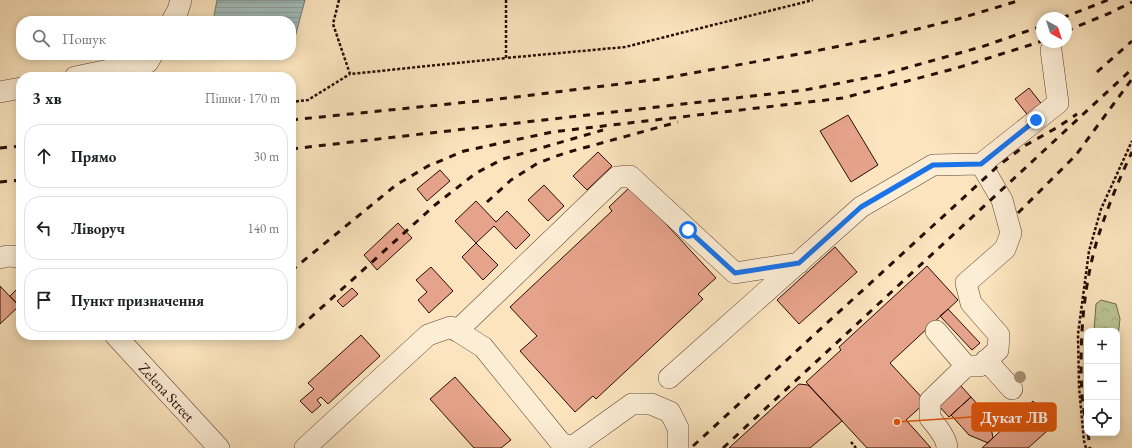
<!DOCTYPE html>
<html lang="uk">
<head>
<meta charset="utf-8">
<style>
  :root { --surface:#fff; --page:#f2f2f2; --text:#202124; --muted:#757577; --line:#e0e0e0 }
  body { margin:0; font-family:"EB Garamond",serif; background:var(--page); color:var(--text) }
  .controls { position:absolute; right:12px; bottom:12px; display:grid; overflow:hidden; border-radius:8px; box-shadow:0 2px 10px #0003 }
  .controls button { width:36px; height:36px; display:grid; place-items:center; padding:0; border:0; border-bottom:1px solid var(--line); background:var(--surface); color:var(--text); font:20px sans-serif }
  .compass { position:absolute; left:1036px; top:12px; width:36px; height:36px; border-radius:50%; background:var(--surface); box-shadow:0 2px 10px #0003; rotate:141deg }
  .stop { position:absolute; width:12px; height:12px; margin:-9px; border:3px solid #1a73e8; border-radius:50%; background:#fff }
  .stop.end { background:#1a73e8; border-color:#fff; box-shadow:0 1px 4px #0008 }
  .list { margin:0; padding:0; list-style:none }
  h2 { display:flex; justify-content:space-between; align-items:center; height:52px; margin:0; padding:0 16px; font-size:17px }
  h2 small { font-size:13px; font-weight:400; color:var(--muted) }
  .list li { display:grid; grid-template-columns:26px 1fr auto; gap:12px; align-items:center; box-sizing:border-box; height:64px; margin:0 8px 8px; padding:0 8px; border:1px solid var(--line); border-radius:16px }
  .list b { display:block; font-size:15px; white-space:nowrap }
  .list em { font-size:13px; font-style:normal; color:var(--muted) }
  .icon { flex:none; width:22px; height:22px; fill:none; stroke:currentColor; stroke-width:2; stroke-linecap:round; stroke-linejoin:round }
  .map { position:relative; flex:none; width:1132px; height:448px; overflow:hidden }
  .search { position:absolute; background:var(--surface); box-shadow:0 2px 10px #0003; left:16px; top:16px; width:280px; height:44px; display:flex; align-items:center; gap:10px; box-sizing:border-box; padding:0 14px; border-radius:16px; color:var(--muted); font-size:15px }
  .panel { position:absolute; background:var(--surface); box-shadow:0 2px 10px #0003; left:16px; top:72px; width:280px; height:268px; border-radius:16px }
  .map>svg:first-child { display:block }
</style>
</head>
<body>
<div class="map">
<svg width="1132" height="448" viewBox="0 0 1132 448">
  <defs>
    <pattern id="forest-crowns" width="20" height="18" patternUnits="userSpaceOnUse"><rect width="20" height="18" fill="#bbc594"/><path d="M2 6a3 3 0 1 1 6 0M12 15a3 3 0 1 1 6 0" fill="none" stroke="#a1a87e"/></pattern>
    <pattern id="water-rules" width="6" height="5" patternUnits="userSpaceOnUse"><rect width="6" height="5" fill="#a1bdba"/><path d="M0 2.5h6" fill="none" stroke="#8ba19e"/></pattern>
  </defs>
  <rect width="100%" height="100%" fill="#fbe4be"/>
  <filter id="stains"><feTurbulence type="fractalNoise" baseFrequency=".005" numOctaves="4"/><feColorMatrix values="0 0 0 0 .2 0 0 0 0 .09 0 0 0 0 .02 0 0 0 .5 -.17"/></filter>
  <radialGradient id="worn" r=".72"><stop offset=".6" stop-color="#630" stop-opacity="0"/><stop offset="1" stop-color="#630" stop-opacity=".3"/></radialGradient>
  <path fill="url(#forest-crowns)" stroke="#72694c" d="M 1101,300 L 1116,304 L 1120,319 L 1118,336 L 1117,337 L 1117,331 L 1094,331 L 1096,304 Z"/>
  <path fill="url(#water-rules)" stroke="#717771" d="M 217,0 L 305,0 L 294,41 L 291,41 L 291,21 L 213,21 Z"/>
  <path fill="#e6a38b" stroke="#290d04" d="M 1029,88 L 1044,107 L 1030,118 L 1015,99 Z
    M 848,115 L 878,165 L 851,182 L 820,131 Z
    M 598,152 L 612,166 L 587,190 L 573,176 Z
    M 440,170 L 450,181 L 427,201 L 417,189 Z
    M 544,185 L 564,206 L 548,221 L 528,200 Z
    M 631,186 L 716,278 L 698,294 L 703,299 L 596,399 L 593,396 L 575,412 L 520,351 L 537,336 L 510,307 L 612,211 L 609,207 Z
    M 476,201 L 496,222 L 507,211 L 530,235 L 516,249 L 494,226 L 476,243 L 498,265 L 483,280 L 462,257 L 476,243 L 455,221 Z
    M 398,223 L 412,238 L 377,270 L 364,255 Z
    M 835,247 L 857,272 L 799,324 L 777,300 Z
    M 927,266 L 958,300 L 890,363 L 926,402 L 906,420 L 931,448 L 867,448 L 806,382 L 841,350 L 839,347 Z
    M 431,267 L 453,291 L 429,313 L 418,300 L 427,292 L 416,280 Z
    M 21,285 L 21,308 L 10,296 Z
    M 0,286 L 19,306 L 0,324 Z
    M 352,288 L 358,294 L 343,307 L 337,301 Z
    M 948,309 L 980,343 L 972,350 L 940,316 Z
    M 361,335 L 380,356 L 328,404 L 321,397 L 317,400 L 321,405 L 312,413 L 300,401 L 314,389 L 308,383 Z
    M 455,377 L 511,440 L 501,448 L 474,448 L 430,399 Z
    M 799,384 L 808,385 L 842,421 L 810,448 L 729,448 Z
    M 960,385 L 971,397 L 949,417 L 938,405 Z
    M 971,397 L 989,417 L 993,438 L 988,443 L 969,435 L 951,415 Z
    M 1033,401 L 1055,424 L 1028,448 L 982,448 Z"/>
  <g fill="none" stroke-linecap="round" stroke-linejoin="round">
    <defs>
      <path id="minor" d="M 172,21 L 178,10 L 181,0
        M 75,77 L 148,62 L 152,55
        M 0,92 L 21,88
        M 0,258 L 7,256 L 21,257
        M 457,331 L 617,177 L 630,176 L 735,273 L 799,263
        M 936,331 L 966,366 L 930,401 L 930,418 C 936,425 947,439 947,448
        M 115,335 L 219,448
        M 986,360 L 1012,389
        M 966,366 L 980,366 L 998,350 L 999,335 L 971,303 L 966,283 L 1005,249 L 1011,233 L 1002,200 L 981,164 L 1058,103 L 1051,50
        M 669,378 L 861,207 L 933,165 L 981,164
        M 305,448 L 428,335 L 451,327 L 483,347 L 561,443 L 572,447 L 632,404 L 651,404 L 670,412 L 678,428 L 678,448"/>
    </defs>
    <use href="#minor" stroke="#5e4332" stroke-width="22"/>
    <path stroke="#290d04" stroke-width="2.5" stroke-dasharray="3 2" stroke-linecap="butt" d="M 339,0 L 333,24 L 350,74 L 506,58
      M 506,0 L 506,58 L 625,47 L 813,0
      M 291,102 L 308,100 L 350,74
      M 851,442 L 856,448
      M 1086,448 L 1084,441 L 1079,387 L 1078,334 L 1089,251 L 1101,209 L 1132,141"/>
    <use href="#minor" stroke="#fcedd5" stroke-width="21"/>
    <path stroke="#290d04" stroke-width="3" stroke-dasharray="7 7" stroke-linecap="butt" d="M 1062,18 L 1108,0
      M 1066,31 L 1110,13 L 1132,2
      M 1097,72 L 1132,41
      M 291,120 L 508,98 L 660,79 L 815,51 L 885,37 L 958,19 L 1021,0
      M 0,148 L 21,146
      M 291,149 L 805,90 L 881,75 L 981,47 L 1042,26
      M 0,182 L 21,180
      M 487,202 L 511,180 L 538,163 L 565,153 L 678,122
      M 1018,213 L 1076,155 L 1132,79
      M 291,271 L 396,185 L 428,166 L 464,151 L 552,132 L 843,98 L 957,68 L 1030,45 L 1042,41
      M 299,328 L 435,205 L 476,173 L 503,159 L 603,130
      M 212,336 L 213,335
      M 1087,429 C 1085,418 1083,407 1082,396 C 1079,342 1083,282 1100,231 C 1109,204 1120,177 1132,152
      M 1088,433 L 1090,448
      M 693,446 L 998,166 L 1026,145 L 1058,127 L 1077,114
      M 723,448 L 1132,69"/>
  </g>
  <circle fill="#a49173" cx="1020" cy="377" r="6"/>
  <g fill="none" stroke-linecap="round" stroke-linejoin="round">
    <path stroke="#1a73e8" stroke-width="5" d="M 688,230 L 735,273 L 799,263 L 861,207 L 933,165 L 981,164 L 1036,120"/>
  </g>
  <g text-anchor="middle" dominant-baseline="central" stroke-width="3.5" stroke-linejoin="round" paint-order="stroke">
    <g font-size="15" fill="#290d04" stroke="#fcedd5">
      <text transform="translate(167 392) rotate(47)">Zelena Street</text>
    </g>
  </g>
  <path fill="none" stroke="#de550c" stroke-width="1.5" d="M897 422L972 417"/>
  <circle fill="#de550c" stroke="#fcedd5" stroke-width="1.5" cx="897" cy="422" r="4"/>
  <rect fill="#de550c" stroke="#de550c" stroke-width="1.5" x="972" y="403" width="84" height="28" rx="4"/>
  <g font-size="16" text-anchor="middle" font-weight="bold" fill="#fff">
    <text x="1014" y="423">Дукат ЛВ</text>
  </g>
  <rect width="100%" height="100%" filter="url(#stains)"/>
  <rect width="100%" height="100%" fill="url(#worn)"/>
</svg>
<div class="controls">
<button>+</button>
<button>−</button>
<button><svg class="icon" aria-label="locate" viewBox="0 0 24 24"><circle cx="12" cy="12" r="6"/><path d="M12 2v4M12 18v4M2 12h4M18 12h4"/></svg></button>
</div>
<svg class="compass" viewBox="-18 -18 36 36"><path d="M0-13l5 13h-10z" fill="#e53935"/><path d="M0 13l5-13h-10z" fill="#757577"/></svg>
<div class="stop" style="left:688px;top:230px"></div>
<div class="stop end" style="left:1036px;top:120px"></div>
<div class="search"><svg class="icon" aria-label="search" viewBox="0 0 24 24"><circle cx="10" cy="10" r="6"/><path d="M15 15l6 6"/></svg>Пошук</div>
<section class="panel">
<h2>3 хв<small>Пішки · 170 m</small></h2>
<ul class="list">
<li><svg class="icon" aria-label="ahead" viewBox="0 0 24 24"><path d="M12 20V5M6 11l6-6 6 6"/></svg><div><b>Прямо</b></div><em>30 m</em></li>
<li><svg class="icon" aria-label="left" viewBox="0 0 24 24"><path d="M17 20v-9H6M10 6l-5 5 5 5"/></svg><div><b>Ліворуч</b></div><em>140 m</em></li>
<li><svg class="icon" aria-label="arrive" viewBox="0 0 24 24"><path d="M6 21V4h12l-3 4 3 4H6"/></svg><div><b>Пункт призначення</b></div></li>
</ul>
</section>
</div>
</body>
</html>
